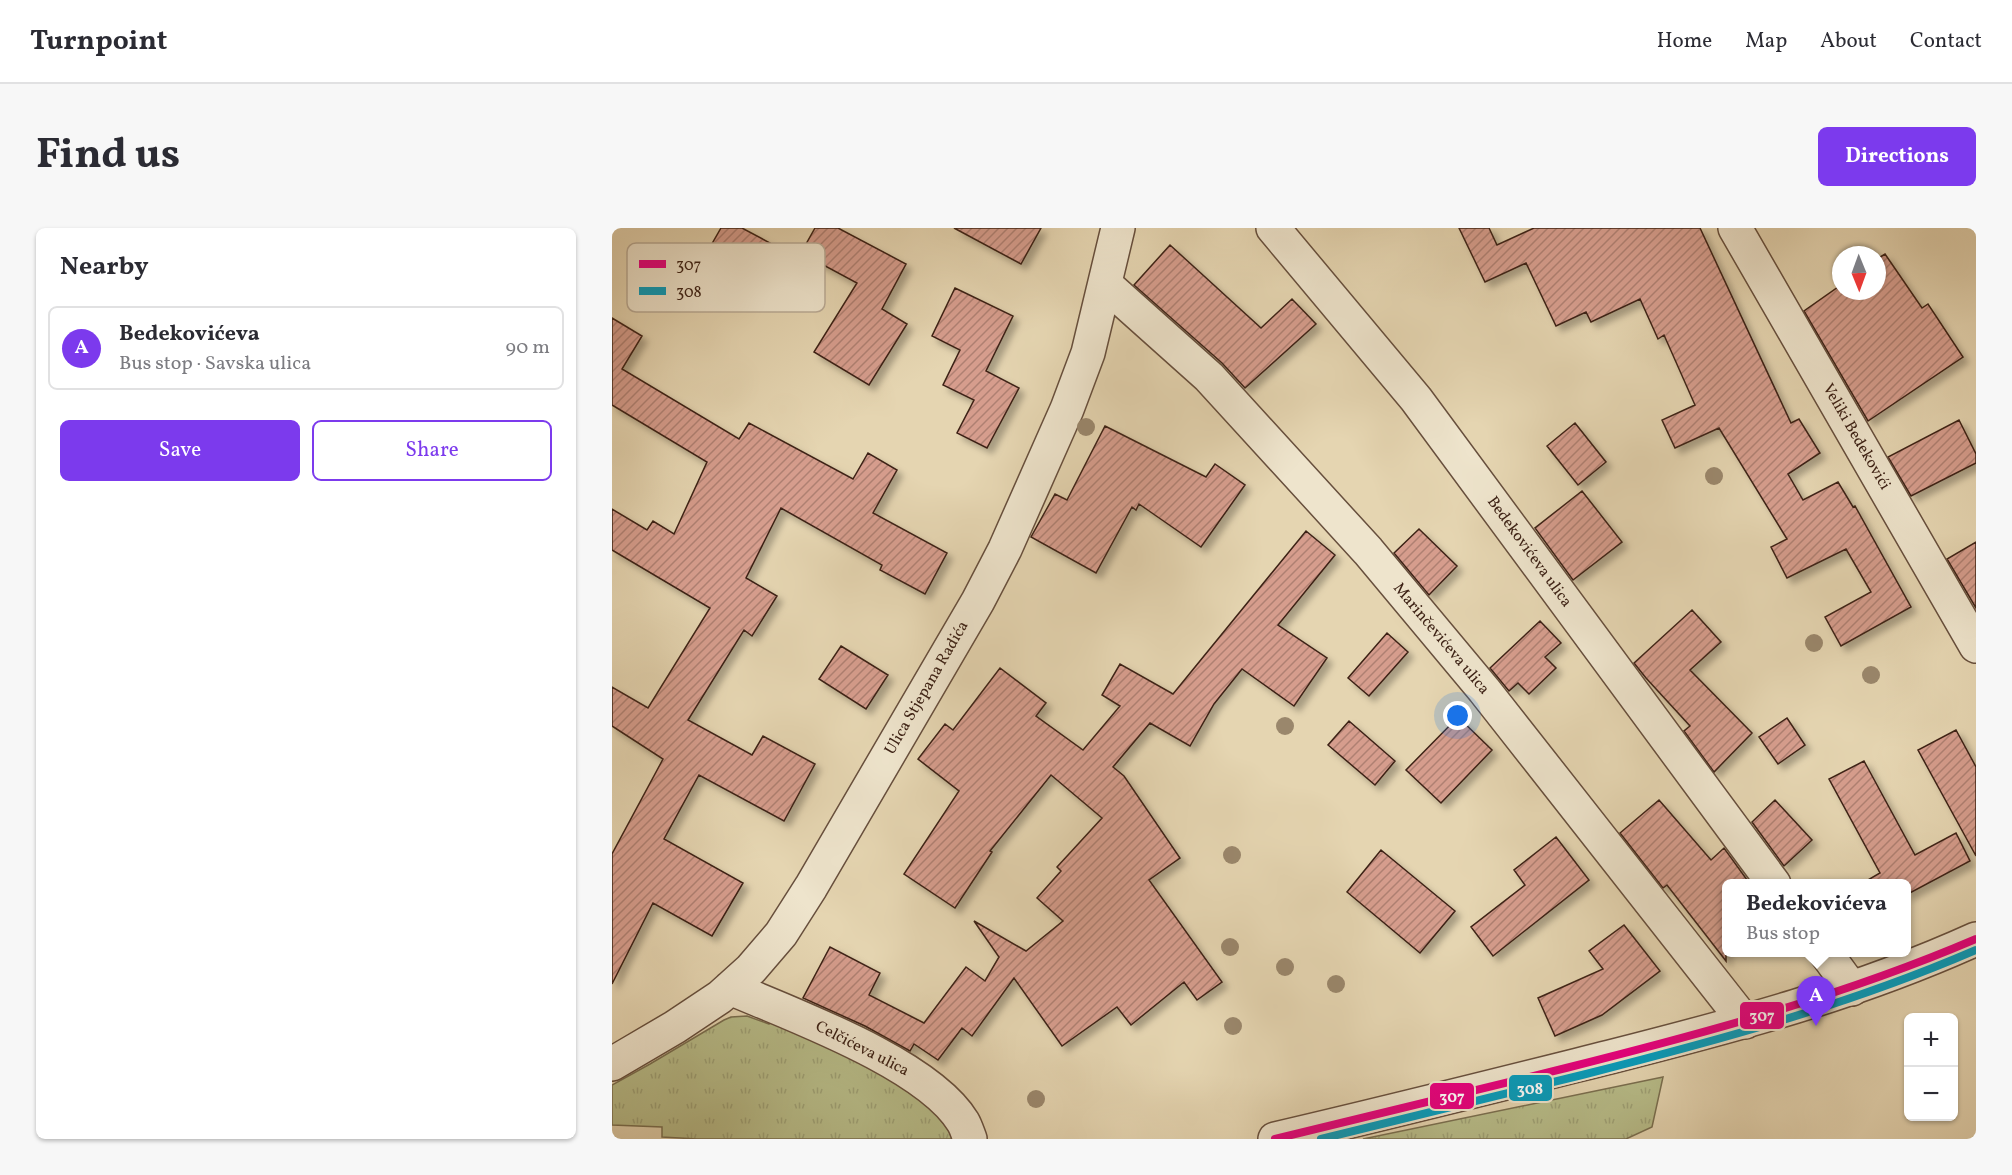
<!DOCTYPE html>
<html lang="en">
<head>
<meta charset="utf-8">
<style>
  :root { --surface:#fff; --page:#f7f7f7; --text:#2b2b33; --muted:#7c7c81; --line:#e1e1e2; --accent:#7c3aed }
  body { margin:0; font-family:Vollkorn,serif; background:var(--page); color:var(--text) }
  .controls { position:absolute; right:18px; bottom:18px; display:grid; overflow:hidden; border-radius:9px; box-shadow:0 2px 4px #0004 }
  .controls button { width:54px; height:54px; display:grid; place-items:center; padding:0; border:0; border-bottom:2px solid var(--line); background:var(--surface); color:var(--text); font:30px sans-serif }
  .compass { position:absolute; left:1220px; top:18px; width:54px; height:54px; border-radius:50%; background:var(--surface); box-shadow:0 2px 4px #0004; rotate:179deg }
  .you { position:absolute; left:846px; top:488px; width:21px; height:21px; margin:-15px; border:4px solid #fff; border-radius:50%; background:#1a73e8; box-shadow:0 0 0 9px #1a73e833 }
  .badge { display:grid; place-items:center; width:39px; height:39px; border-radius:50%; background:var(--accent); color:#fff; font-size:20px; font-weight:700 }
  .pin { position:absolute; translate:-50% -50px; filter:drop-shadow(0 2px 3px #0008) }
  .pin::after { content:''; position:absolute; top:32px; width:21px; height:18px; background:inherit; clip-path:polygon(0 0,100% 0,50% 100%) }
  .popup { position:absolute; left:1110px; top:651px; width:189px; height:78px; box-sizing:border-box; display:grid; place-content:center; border-radius:9px; background:var(--surface); filter:drop-shadow(0 2px 4px #0005); font-size:20px; white-space:nowrap; color:var(--muted) }
  .popup b { font-size:22px; color:var(--text) }
  .popup::after { content:''; position:absolute; left:50%; top:100%; margin-left:-12px; border:12px solid transparent; border-top-color:var(--surface) }
  .list { margin:0; padding:0; list-style:none }
  h2 { display:flex; justify-content:space-between; align-items:center; height:78px; margin:0; padding:0 24px; font-size:26px }
  h2 small { font-size:20px; font-weight:400; color:var(--muted) }
  .list li { display:grid; grid-template-columns:39px 1fr auto; gap:18px; align-items:center; box-sizing:border-box; height:84px; margin:0 12px 12px; padding:0 12px; border:2px solid var(--line); border-radius:9px }
  .list b { display:block; font-size:22px; white-space:nowrap }
  .list p { margin:0; font-size:20px; white-space:nowrap; color:var(--muted) }
  .list em { font-size:20px; font-style:normal; color:var(--muted) }
  .actions { display:flex; gap:12px; padding:18px 24px }
  .actions a { flex:1; padding:14px 0; border:2px solid var(--accent); border-radius:9px; text-align:center; font-size:21px; color:var(--accent) }
  .actions .main { background:var(--accent); color:#fff }
  .map { position:relative; flex:none; width:1364px; height:911px; overflow:hidden; border-radius:9px }
  header { display:flex; align-items:center; gap:36px; box-sizing:border-box; height:84px; padding:0 30px; background:var(--surface); border-bottom:2px solid var(--line) }
  header strong { font-size:28px }
  nav { display:flex; gap:33px; margin-inline-start:auto; font-size:21px }
  .intro { display:flex; align-items:center; justify-content:space-between; box-sizing:border-box; height:144px; padding:0 36px }
  h1 { margin:0; font-size:42px }
  .button { padding:15px 27px; border-radius:9px; background:var(--accent); color:#fff; font-size:21px; font-weight:700 }
  main { display:flex; gap:36px; padding:0 36px }
  aside { flex:1; background:var(--surface); border-radius:9px; box-shadow:0 2px 4px #0004 }
  .map>svg:first-child { display:block }
</style>
</head>
<body>
<header>
<strong>Turnpoint</strong>
<nav><a>Home</a><a>Map</a><a>About</a><a>Contact</a></nav>
</header>
<div class="intro"><h1>Find us</h1><a class="button">Directions</a></div>
<main>
<aside>
<h2>Nearby<small></small></h2>
<ul class="list">
<li><span class="badge">A</span><div><b>Bedekovićeva</b><p>Bus stop · Savska ulica</p></div><em>90 m</em></li>
</ul>
<div class="actions"><a class="main">Save</a><a>Share</a></div>
</aside>
<div class="map">
<svg width="1364" height="911" viewBox="0 0 1364 911">
  <defs>
    <pattern id="grass-tufts" width="24" height="20" patternUnits="userSpaceOnUse" patternTransform="scale(1.5)"><rect width="24" height="20" fill="#b7bc89"/><path d="M3 7l-1-3M5 7V3M7 7l1-3M15 17l-1-3M17 17v-4M19 17l1-3" fill="none" stroke="#9ea176"/></pattern>
    <pattern id="building-hatch" width="6" height="6" patternUnits="userSpaceOnUse" patternTransform="scale(1.5)"><rect width="6" height="6" fill="#d69d8d"/><path d="M-1 1l2-2M0 6l6-6M5 7l2-2" fill="none" stroke="#af8072"/></pattern>
    <filter id="shadow"><feDropShadow dx="5.5" dy="5.5" stdDeviation="3" flood-color="#0004"/></filter>
  </defs>
  <rect width="100%" height="100%" fill="#e5d5b1"/>
  <filter id="stains"><feTurbulence type="fractalNoise" baseFrequency=".00333" numOctaves="4"/><feColorMatrix values="0 0 0 0 .2 0 0 0 0 .09 0 0 0 0 .02 0 0 0 .5 -.17"/></filter>
  <radialGradient id="worn" r=".72"><stop offset=".6" stop-color="#630" stop-opacity="0"/><stop offset="1" stop-color="#630" stop-opacity=".3"/></radialGradient>
  <path fill="url(#grass-tufts)" stroke="#7a6f50" stroke-width="1.5" d="M 135,788 L 157,796 L 162,789 L 303,861 L 344,911 L 85,911 L 50,909 L 50,899 L 0,897 L 0,857 L 38,836 L 112,792 L 119,789 Z
    M 1051,849 L 1040,899 L 1014,911 L 751,911 Z"/>
  <path fill="url(#building-hatch)" stroke="#3d2216" stroke-width="1.5" filter="url(#shadow)" d="M 109,0 L 130,0 L 158,15 L 130,65 L 86,40 Z
    M 203,0 L 226,0 L 294,36 L 270,81 L 295,96 L 257,157 L 202,124 L 245,55 L 189,25 Z
    M 342,0 L 429,0 L 409,36 Z
    M 847,0 L 877,0 L 885,17 L 922,0 L 1088,0 L 1179,195 L 1187,191 L 1208,225 L 1176,246 L 1191,272 L 1226,254 L 1241,279 L 1243,278 L 1299,379 L 1229,418 L 1213,389 L 1259,364 L 1234,321 L 1175,350 L 1159,319 L 1175,311 L 1107,200 L 1063,220 L 1050,192 L 1083,177 L 1052,107 L 1046,111 L 1028,71 L 979,94 L 974,84 L 944,98 L 914,35 L 873,54 Z
    M 558,17 L 649,100 L 680,71 L 704,96 L 633,160 L 610,135 L 522,57 Z
    M 1273,26 L 1310,80 L 1316,76 L 1351,129 L 1256,193 L 1192,83 L 1229,57 L 1229,63 L 1265,63 L 1265,31 Z
    M 343,60 L 401,88 L 374,143 L 407,160 L 375,220 L 345,205 L 362,172 L 331,157 L 348,122 L 320,108 Z
    M 0,90 L 30,108 L 10,141 L 127,211 L 137,195 L 241,251 L 256,225 L 285,242 L 261,285 L 335,325 L 313,366 L 268,342 L 270,337 L 169,280 L 134,350 L 165,368 L 140,408 L 132,402 L 76,492 L 140,527 L 151,508 L 203,536 L 172,593 L 87,547 L 52,611 L 131,655 L 100,708 L 41,675 L 0,756 L 0,626 L 51,531 L 0,498 L 0,459 L 36,480 L 98,380 L 0,322 L 0,281 L 35,302 L 41,293 L 62,306 L 95,234 L 0,177 Z
    M 1347,192 L 1364,226 L 1364,235 L 1299,268 L 1276,229 Z
    M 963,195 L 994,234 L 966,257 L 935,218 Z
    M 493,198 L 594,249 L 603,236 L 633,257 L 589,319 L 527,276 L 524,282 L 520,279 L 484,345 L 419,309 L 443,266 L 455,272 Z
    M 970,263 L 1010,314 L 961,352 L 923,300 Z
    M 807,301 L 845,338 L 817,367 L 782,325 Z
    M 694,303 L 723,327 L 666,397 L 715,430 L 682,478 L 630,441 L 602,476 L 578,518 L 538,495 L 501,539 L 512,548 L 568,630 L 537,652 L 610,754 L 585,772 L 572,754 L 519,797 L 505,779 L 450,818 L 402,750 L 360,808 L 350,800 L 326,832 L 302,816 L 298,823 L 253,798 L 191,770 L 218,719 L 268,745 L 257,767 L 312,795 L 354,739 L 373,753 L 387,729 L 362,693 L 414,723 L 451,693 L 425,670 L 449,643 L 445,639 L 490,590 L 439,547 L 378,623 L 380,624 L 343,680 L 292,646 L 347,563 L 306,531 L 333,496 L 341,502 L 388,440 L 434,475 L 424,488 L 471,522 L 508,478 L 490,467 L 508,436 L 561,466 Z
    M 1364,314 L 1364,380 L 1335,331 Z
    M 1080,382 L 1109,414 L 1078,442 L 1140,505 L 1102,544 L 1072,503 L 1078,498 L 1034,450 L 1022,435 Z
    M 928,393 L 949,415 L 933,429 L 944,440 L 917,466 L 906,455 L 897,463 L 878,440 Z
    M 775,405 L 796,424 L 757,468 L 736,450 Z
    M 229,418 L 276,447 L 254,481 L 207,451 Z
    M 846,489 L 880,522 L 829,575 L 794,542 Z
    M 1175,490 L 1193,517 L 1166,536 L 1147,509 Z
    M 737,493 L 783,533 L 763,557 L 716,517 Z
    M 1344,502 L 1364,539 L 1364,628 L 1306,522 Z
    M 1252,533 L 1303,627 L 1344,605 L 1358,633 L 1294,667 L 1294,656 L 1249,656 L 1268,645 L 1217,551 Z
    M 1047,572 L 1099,632 L 1112,620 L 1138,656 L 1114,656 L 1114,733 L 1055,657 L 1051,660 L 1008,605 Z
    M 1163,572 L 1200,612 L 1172,638 L 1140,594 Z
    M 944,609 L 977,652 L 881,728 L 859,699 L 913,657 L 902,642 Z
    M 769,622 L 843,683 L 808,725 L 735,664 Z
    M 1012,697 L 1048,743 L 990,787 L 943,808 L 926,770 L 991,741 L 977,723 Z"/>
  <g fill="none" stroke-linecap="round" stroke-linejoin="round">
    <defs>
      <path id="minor" d="M 661,0 L 804,171 L 1162,656
        M 1123,0 L 1364,418
        M 493,56 L 597,149 L 756,323 L 872,462 L 1133,794
        M 1213,724 L 1240,761
        M 118,760 C 181,787 316,836 351,894 C 354,899 356,906 358,911
        M 0,836 L 63,799 L 108,769 L 139,741 L 169,706 L 199,659 L 366,373 L 393,321 L 455,181 L 476,125 L 506,0"/>
      <path id="tertiary" d="M 663,911 C 775,885 886,857 998,829 C 1124,797 1245,765 1364,711"/>
    </defs>
    <use href="#minor" stroke="#674f3d" stroke-width="36"/>
    <use href="#tertiary" stroke="#674f3d" stroke-width="36"/>
    <use href="#minor" stroke="#eee4cc" stroke-width="33"/>
    <use href="#tertiary" stroke="#eee4cc" stroke-width="33"/>
    <defs>
      <path id="bus-1" d="M 663,911 C 760,888 857,864 954,840 C 1093,805 1231,768 1364,711"/>
      <path id="bus-2" d="M 709,911 C 796,890 883,869 970,847 C 1104,813 1237,777 1364,722"/>
    </defs>
    <use href="#bus-1" stroke="#eee4cc" stroke-width="12"/>
    <use href="#bus-2" stroke="#eee4cc" stroke-width="12"/>
    <use href="#bus-1" stroke="#e5007d" stroke-width="8"/>
    <use href="#bus-2" stroke="#069cbc" stroke-width="8"/>
  </g>
  <g fill="#9a876c">
    <circle cx="474" cy="199" r="9"/>
    <circle cx="1102" cy="248" r="9"/>
    <circle cx="1202" cy="415" r="9"/>
    <circle cx="1259" cy="447" r="9"/>
    <circle cx="673" cy="498" r="9"/>
    <circle cx="620" cy="627" r="9"/>
    <circle cx="618" cy="719" r="9"/>
    <circle cx="673" cy="739" r="9"/>
    <circle cx="724" cy="756" r="9"/>
    <circle cx="621" cy="798" r="9"/>
    <circle cx="424" cy="871" r="9"/>
  </g>
  <g text-anchor="middle" dominant-baseline="central" stroke-width="4.5" stroke-linejoin="round" paint-order="stroke">
    <g font-size="16" fill="#3d2216" stroke="#eee4cc">
      <text transform="translate(1244 209) rotate(60)">Veliki Bedekovići</text>
      <text transform="translate(917 324) rotate(54)">Bedekovićeva ulica</text>
      <text transform="translate(829 411) rotate(50)">Marinčevićeva ulica</text>
      <text transform="translate(315 460) rotate(-60)">Ulica Stjepana Radića</text>
      <text transform="translate(250 821) rotate(27)">Celčićeva ulica</text>
    </g>
  </g>
  <rect x="15" y="15" width="198" height="69" rx="9" fill="#eee4cc" stroke="#b9aa95" stroke-width="1.5"/>
  <rect x="27" y="32" width="27" height="8" fill="#e5007d"/>
  <rect x="27" y="59" width="27" height="8" fill="#069cbc"/>
  <g font-size="16" fill="#3d2216">
    <text x="64" y="42">307</text>
    <text x="64" y="69">308</text>
  </g>
  <g stroke="#eee4cc" stroke-width="2">
    <rect x="1127" y="773" width="46" height="29" rx="6" fill="#e5007d"/>
    <rect x="896" y="846" width="45" height="28" rx="6" fill="#069cbc"/>
    <rect x="817" y="854" width="46" height="28" rx="6" fill="#e5007d"/>
  </g>
  <g font-size="16" text-anchor="middle" font-weight="bold" fill="#fff">
    <text x="1150" y="793">307</text>
    <text x="918" y="866">308</text>
    <text x="840" y="874">307</text>
  </g>
  <rect width="100%" height="100%" filter="url(#stains)"/>
  <rect width="100%" height="100%" fill="url(#worn)"/>
</svg>
<div class="controls">
<button>+</button>
<button>−</button>
</div>
<svg class="compass" viewBox="-18 -18 36 36"><path d="M0-13l5 13h-10z" fill="#e53935"/><path d="M0 13l5-13h-10z" fill="#7c7c81"/></svg>
<div class="you"></div>
<div class="pin badge" style="left:1204px;top:798px">A</div>
<div class="popup"><b>Bedekovićeva</b>Bus stop</div>
</div>
</main>
</body>
</html>
